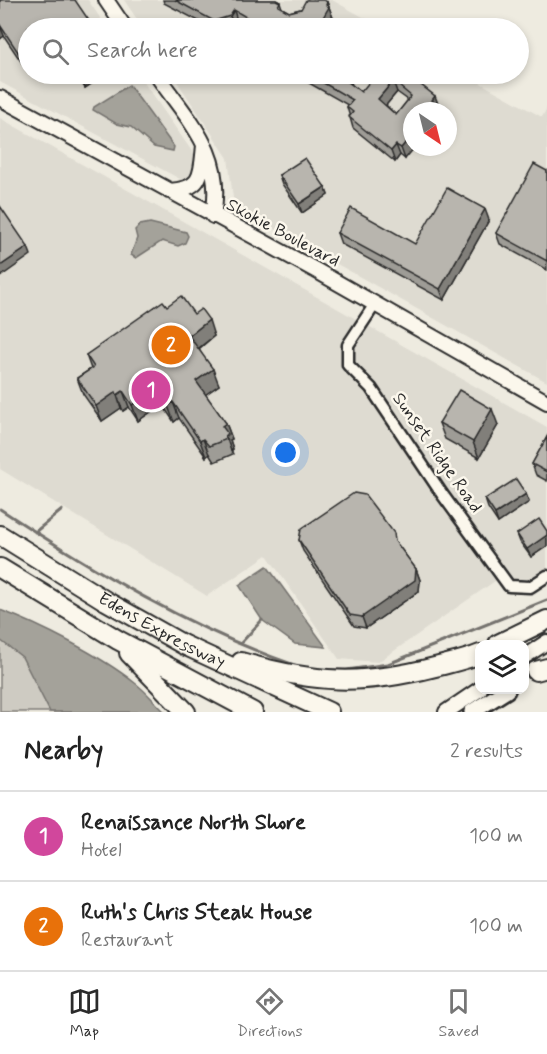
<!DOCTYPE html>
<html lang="en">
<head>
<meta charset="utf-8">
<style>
  :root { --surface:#fff; --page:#f6f6f6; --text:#222; --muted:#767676; --line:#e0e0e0; --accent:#2b2b2b }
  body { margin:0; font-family:Mynerve,sans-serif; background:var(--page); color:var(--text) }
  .controls { position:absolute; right:18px; bottom:18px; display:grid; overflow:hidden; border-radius:12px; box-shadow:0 3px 9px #0003 }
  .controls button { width:54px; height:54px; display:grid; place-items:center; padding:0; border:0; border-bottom:2px solid var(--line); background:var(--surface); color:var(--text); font:30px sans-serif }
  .compass { position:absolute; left:403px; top:102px; width:54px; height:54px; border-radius:50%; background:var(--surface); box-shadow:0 3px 9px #0003; rotate:145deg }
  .you { position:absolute; left:286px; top:453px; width:21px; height:21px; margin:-15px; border:4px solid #fff; border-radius:50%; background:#1a73e8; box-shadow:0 0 0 9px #1a73e833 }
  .badge { display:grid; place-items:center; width:39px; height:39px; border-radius:50%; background:var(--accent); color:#fff; font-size:20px; font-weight:700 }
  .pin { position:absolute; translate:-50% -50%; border:3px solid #fff; box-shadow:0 2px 6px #0006 }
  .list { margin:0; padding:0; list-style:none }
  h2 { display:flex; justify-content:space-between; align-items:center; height:78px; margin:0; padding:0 24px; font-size:26px }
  h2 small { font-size:20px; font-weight:400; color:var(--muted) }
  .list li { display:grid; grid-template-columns:39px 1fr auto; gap:18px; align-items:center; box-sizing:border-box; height:90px; padding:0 24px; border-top:2px solid var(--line) }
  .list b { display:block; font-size:22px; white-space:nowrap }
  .list p { margin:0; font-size:20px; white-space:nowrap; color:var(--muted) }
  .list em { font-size:20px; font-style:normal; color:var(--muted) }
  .icon { flex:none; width:33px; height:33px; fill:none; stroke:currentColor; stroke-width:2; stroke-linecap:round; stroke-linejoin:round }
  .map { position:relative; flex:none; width:547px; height:712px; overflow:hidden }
  .search { position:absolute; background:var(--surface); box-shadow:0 3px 9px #0003; left:18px; right:18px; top:18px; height:66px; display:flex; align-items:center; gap:15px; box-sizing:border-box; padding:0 21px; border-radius:33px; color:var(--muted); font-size:22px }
  .sheet { height:258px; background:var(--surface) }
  nav { display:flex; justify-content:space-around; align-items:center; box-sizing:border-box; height:84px; border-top:2px solid var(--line); background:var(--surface); font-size:16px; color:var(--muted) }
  nav a { display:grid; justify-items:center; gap:3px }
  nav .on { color:var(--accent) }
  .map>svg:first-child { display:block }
</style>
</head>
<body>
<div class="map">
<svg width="547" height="712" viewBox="0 0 547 712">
  <rect width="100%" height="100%" fill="#eeebe0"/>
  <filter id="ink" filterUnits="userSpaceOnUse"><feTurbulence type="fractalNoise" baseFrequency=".0167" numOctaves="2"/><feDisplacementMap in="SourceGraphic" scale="12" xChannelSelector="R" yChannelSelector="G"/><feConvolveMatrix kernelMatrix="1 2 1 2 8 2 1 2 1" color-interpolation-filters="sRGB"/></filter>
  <g filter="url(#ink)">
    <path fill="#dedbd1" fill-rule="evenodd" d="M 0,0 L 88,0 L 107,28 L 28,28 L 28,74 L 138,74 L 198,160 L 191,185 L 0,82 Z
      M 124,0 L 332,0 L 383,28 L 143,28 Z
      M 172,74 L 464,74 L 542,117 L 547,108 L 547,382 L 234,206 L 228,158 ZM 412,111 L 448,111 L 448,147 L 412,147 Z
      M 0,118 L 547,427 L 547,571 L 535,579 L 495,581 L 378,662 L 339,659 L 267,555 L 207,596 L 0,469 Z"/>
    <path fill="#cecbc2" stroke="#7c7b76" stroke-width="1.5" d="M 0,616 L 159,712 L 0,712 Z"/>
    <path fill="#a4a29a" stroke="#74726e" stroke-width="1.5" d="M 129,85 L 174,147 L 173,151 L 154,147 L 131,127 L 117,124 L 93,110 L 94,107 Z
      M 150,223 L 186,232 L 188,236 L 185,243 L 178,246 L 162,241 L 136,258 L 131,255 L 137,238 L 135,230 L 140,225 Z
      M 267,566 L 326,647 L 295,644 L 262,620 L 239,585 Z
      M 0,610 C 41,625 101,656 135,683 C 146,691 155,703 165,712 L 50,712 L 22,657 L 0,640 Z"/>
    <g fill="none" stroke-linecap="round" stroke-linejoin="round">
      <path stroke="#74726e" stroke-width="3" d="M 0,509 C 93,570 192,630 297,666
        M 35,532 L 62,510
        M 241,643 L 262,620
        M 322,670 L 347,670 L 388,664 L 547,600"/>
      <defs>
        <path id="street" d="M 375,304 L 348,345 L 348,365 L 371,388 L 442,494 L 509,586 L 530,587 L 547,576"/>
        <path id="secondary" d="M 106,0 L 125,28
          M 156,74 C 189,122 225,153 213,216
          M 0,98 L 317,271 L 547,402
          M 169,191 C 203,189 201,175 204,145
          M 524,657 L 547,642
          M 446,712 L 480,689"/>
        <path id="primary" d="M 472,712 L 507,690"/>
        <g id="highway">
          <path id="s1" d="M 0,535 L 106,601 L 184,645 L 329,712"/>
          <path d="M 0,568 L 118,640 L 253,712"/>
          <path d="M 498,644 L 547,620"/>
          <path d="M 129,653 L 186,712"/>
          <path d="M 241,662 C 314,683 361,686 435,667 C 450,663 466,660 480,654"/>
          <path d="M 536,671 L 547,668"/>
        </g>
      </defs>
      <use href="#street" stroke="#2b2b2b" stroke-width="15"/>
      <use href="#secondary" stroke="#2b2b2b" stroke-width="18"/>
      <use href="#primary" stroke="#2b2b2b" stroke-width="20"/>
      <use href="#highway" stroke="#2b2b2b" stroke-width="22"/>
      <use href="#street" stroke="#fbf7ec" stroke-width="10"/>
      <use href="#secondary" stroke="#fbf7ec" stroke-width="14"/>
      <use href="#primary" stroke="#fbf7ec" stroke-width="15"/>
      <use href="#highway" stroke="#fbf7ec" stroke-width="18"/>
    </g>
    <path fill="#9e9c96" stroke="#2b2b2b" stroke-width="1.5" fill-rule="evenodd" d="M 0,0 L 28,28 L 28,58 L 22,63 L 4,36 L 0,39 Z
      M 163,0 L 276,0 L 280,2 L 282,8 L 289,12 L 327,2 L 333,18 L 326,28 L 248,28 L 249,27 L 237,21 L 234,27 L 228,28 L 212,28 L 164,3 Z
      M 75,74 L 106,74 L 85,88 Z
      M 293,74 L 352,74 L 354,78 L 351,84 L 361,92 L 407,74 L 439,106 L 438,107 L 439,111 L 412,111 L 405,159 L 400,155 L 395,162 L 353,128 L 347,107 L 348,105 ZM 397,92 L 408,100 L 396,115 L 386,105 Z
      M 547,171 L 547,270 L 500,244 L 496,233 Z
      M 279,175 L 325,187 L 328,195 L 302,213 L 282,184 Z
      M 489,220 L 444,300 L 341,244 L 337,233 L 415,244 Z
      M 167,306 L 194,314 L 214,336 L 199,349 L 219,385 L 205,394 L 226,423 L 232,439 L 230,440 L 233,449 L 231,451 L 233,454 L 214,462 L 209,454 L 206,457 L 179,418 L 174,422 L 162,404 L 138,421 L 129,407 L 123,411 L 121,408 L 102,421 L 83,394 L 77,378 L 91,369 L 86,355 Z
      M 439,423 L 498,425 L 479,458 L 445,439 Z
      M 547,437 L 547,481 L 536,475 L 532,464 Z
      M 526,494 L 529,502 L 498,523 L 488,508 L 485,499 Z
      M 547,531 L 547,546 L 531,557 L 520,542 L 517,534 Z
      M 299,540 L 398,545 L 416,569 L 420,580 L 419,591 L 366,628 L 354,626 L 303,551 Z"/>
    <path fill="#817f7a" stroke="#2b2b2b" stroke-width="1.5" d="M 327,2 L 333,18 L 326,28 L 317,28 Z
      M 234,10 L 237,21 L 234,27 L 230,16 Z
      M 0,25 L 4,36 L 0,39 Z
      M 28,44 L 28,58 L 22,63 L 18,52 Z
      M 86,74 L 106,74 L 85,88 L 81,77 Z
      M 346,74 L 352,74 L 354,78 L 351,83 L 352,87 L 351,92 L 345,75 Z
      M 393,81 L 397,92 L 382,110 L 378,99 Z
      M 435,96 L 439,106 L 438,107 L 439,111 L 431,111 L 432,100 Z
      M 412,135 L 412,147 L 415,147 L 405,159 L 401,148 Z
      M 396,145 L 400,155 L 395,162 L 391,151 Z
      M 325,187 L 328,195 L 302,213 L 299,204 Z
      M 485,209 L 489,220 L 444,300 L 440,289 Z
      M 28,247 L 31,255 L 0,277 L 0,266 Z
      M 209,320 L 214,336 L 195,351 L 189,336 Z
      M 213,369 L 219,385 L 202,397 L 196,381 Z
      M 156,389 L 162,404 L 138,421 L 132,405 Z
      M 123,391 L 129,407 L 123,411 L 117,395 Z
      M 116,392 L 121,408 L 102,421 L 96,406 Z
      M 173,402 L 179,418 L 174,422 L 168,406 Z
      M 492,409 L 498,425 L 479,458 L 473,442 Z
      M 226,423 L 232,439 L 230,440 L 233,449 L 231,451 L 227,439 L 226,439 L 222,426 Z
      M 203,439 L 209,454 L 206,457 L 200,441 Z
      M 526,494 L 529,502 L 498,523 L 495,514 Z
      M 547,535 L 547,546 L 531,557 L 527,549 Z
      M 416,569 L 420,580 L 419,591 L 366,628 L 362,617 Z"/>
    <path fill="#b8b5ae" stroke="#2b2b2b" stroke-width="1.5" fill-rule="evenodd" d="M 0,0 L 75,0 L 94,28 L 28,28 L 28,44 L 18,52 L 0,25 Z
      M 175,0 L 276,0 L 280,2 L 278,6 L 289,12 L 301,9 L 306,0 L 324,0 L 327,2 L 326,5 L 329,7 L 317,28 L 248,28 L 253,21 L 234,10 L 230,16 L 214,21 Z
      M 79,74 L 86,74 L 81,77 Z
      M 308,74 L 346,74 L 345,75 L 349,77 L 347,81 L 361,92 L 376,74 L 407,74 L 435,96 L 432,100 L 437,104 L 431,111 L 412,111 L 412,135 L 401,148 L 396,145 L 391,151 L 349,117 L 353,112 L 347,107 L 353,100 ZM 393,81 L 411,96 L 396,115 L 378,99 Z
      M 305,158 L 325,187 L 299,204 L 279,175 Z
      M 534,164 L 547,171 L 547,261 L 496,233 Z
      M 447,188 L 485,209 L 440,289 L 337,233 L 351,208 L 415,244 Z
      M 0,206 L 28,247 L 0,266 Z
      M 181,296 L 194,314 L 201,309 L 209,320 L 189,336 L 213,369 L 196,381 L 226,423 L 222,426 L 228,434 L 225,436 L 227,439 L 209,446 L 203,439 L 200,441 L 173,402 L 168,406 L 156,389 L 132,405 L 123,391 L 117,395 L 116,392 L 96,406 L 77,378 L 94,367 L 86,355 L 163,301 L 167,306 Z
      M 459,390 L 492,409 L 473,442 L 439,423 Z
      M 547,437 L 547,472 L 532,464 Z
      M 516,479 L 526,494 L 495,514 L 485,499 Z
      M 354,493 L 365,495 L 394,533 L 395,541 L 416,569 L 415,580 L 362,617 L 350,615 L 299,540 L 301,529 Z
      M 539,519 L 547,531 L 547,535 L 527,549 L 517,534 Z"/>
  </g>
  <g text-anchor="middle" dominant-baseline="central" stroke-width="5" stroke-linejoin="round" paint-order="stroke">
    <g font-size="18" fill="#2b2b2b" stroke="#fbf7ec">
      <text transform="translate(283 233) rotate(28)">Skokie Boulevard</text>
      <text transform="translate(437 453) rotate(55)">Sunset Ridge Road</text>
      <text stroke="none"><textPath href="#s1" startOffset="188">Edens Expressway</textPath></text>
    </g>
  </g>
</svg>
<div class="controls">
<button><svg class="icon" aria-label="layers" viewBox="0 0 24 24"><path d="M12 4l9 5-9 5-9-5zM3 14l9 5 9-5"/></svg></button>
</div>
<svg class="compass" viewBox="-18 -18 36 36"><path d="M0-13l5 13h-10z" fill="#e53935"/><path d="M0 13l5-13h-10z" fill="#767676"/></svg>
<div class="you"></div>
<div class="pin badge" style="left:151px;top:390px;background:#d1479c">1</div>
<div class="pin badge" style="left:171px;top:345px;background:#e8710a">2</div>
<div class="search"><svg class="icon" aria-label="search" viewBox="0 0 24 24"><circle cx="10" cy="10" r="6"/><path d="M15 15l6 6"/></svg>Search here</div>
</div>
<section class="sheet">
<h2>Nearby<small>2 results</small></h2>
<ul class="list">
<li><span class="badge" style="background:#d1479c">1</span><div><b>Renaissance North Shore</b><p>Hotel</p></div><em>100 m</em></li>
<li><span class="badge" style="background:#e8710a">2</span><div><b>Ruth's Chris Steak House</b><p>Restaurant</p></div><em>100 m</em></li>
</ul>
</section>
<nav>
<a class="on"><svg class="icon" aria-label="map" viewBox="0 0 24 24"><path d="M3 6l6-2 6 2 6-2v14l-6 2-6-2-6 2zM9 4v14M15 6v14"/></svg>Map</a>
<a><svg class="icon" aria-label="directions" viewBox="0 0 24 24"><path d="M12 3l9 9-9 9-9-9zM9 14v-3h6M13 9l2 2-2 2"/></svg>Directions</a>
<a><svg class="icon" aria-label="saved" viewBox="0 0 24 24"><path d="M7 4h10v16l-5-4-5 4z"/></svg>Saved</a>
</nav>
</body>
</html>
